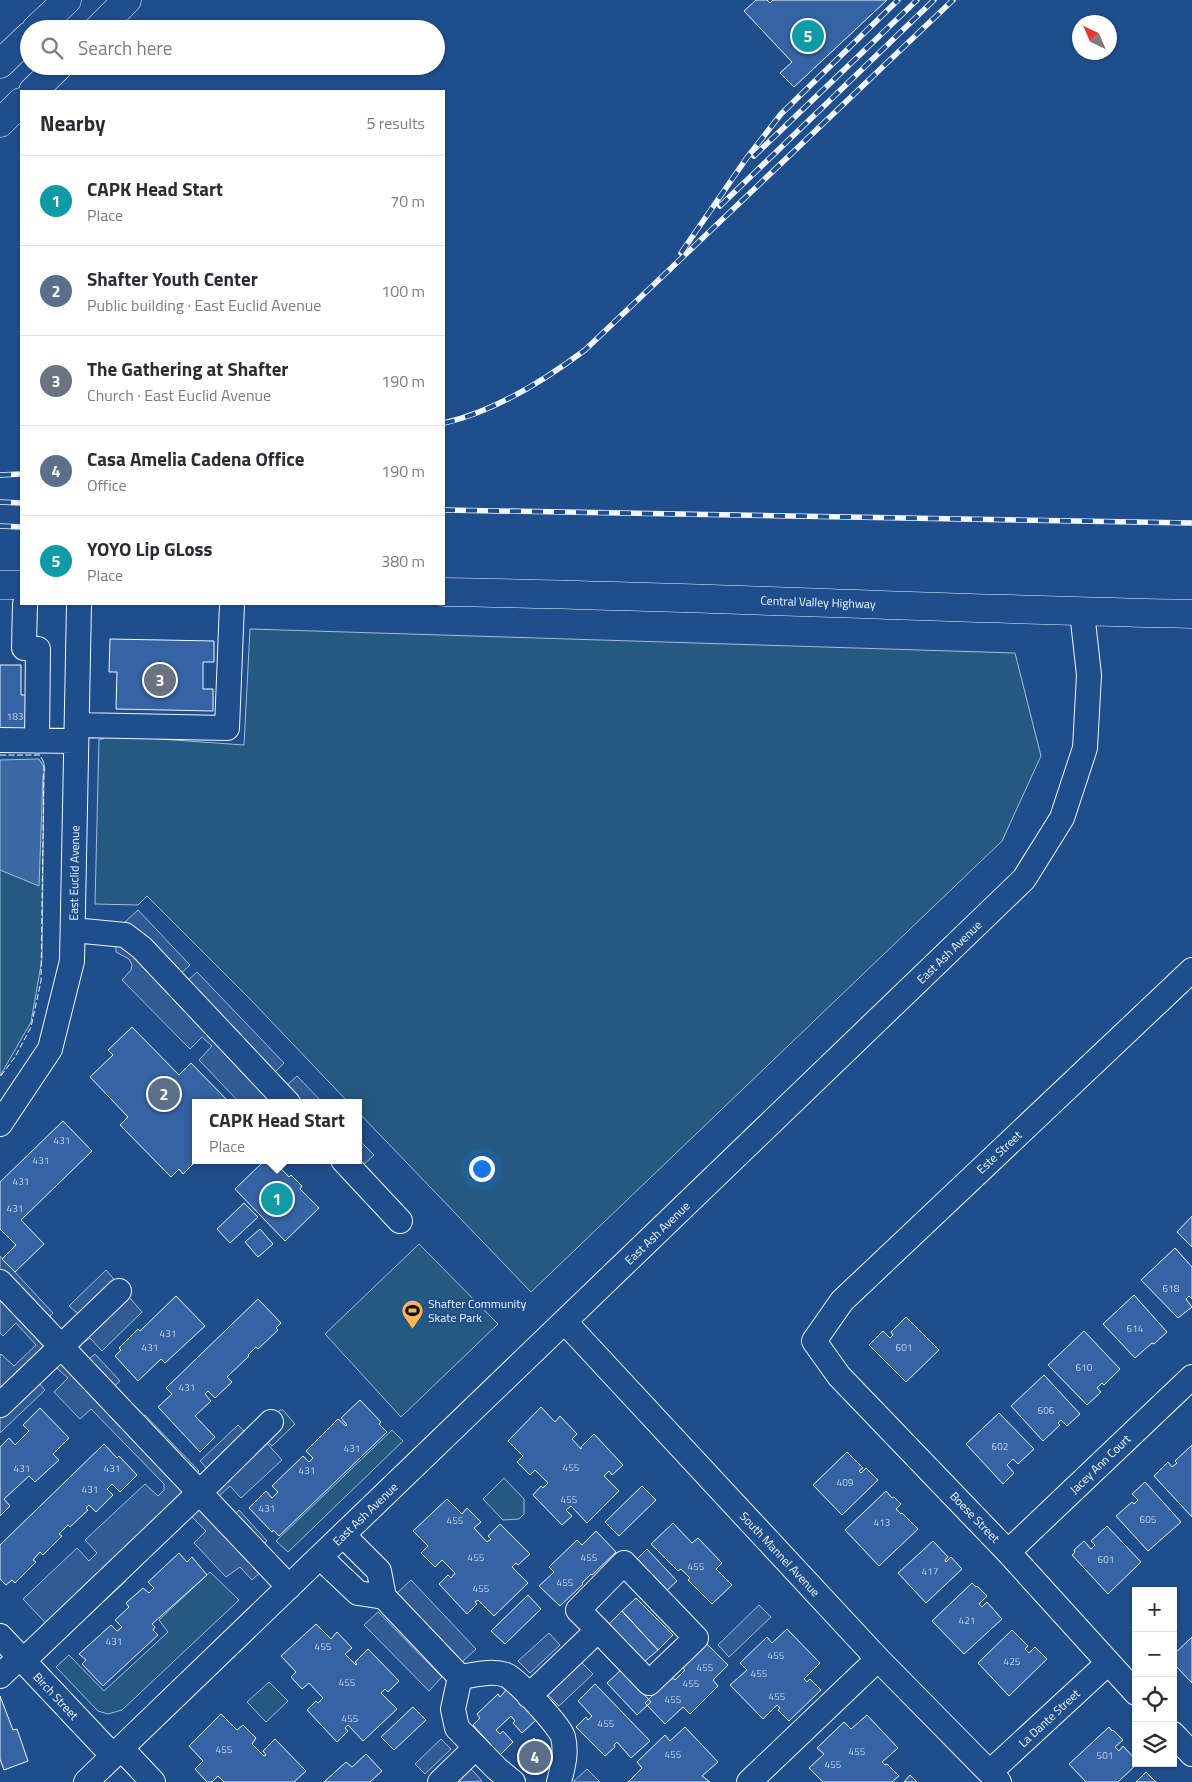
<!DOCTYPE html>
<html lang="en">
<head>
<meta charset="utf-8">
<style>
  :root { --surface:#fff; --page:#f2f2f3; --text:#2b2b33; --muted:#7c7c81; --line:#e1e1e2; --accent:#8a6a3f }
  body { margin:0; font-family:"Titillium Web",sans-serif; background:var(--page); color:var(--text) }
  .controls { position:absolute; right:15px; bottom:15px; display:grid; overflow:hidden; border-radius:0px; box-shadow:0 1px 4px #0004 }
  .controls button { width:45px; height:45px; display:grid; place-items:center; padding:0; border:0; border-bottom:1px solid var(--line); background:var(--surface); color:var(--text); font:25px sans-serif }
  .compass { position:absolute; left:1072px; top:15px; width:45px; height:45px; border-radius:50%; background:var(--surface); box-shadow:0 1px 4px #0004; rotate:316deg }
  .you { position:absolute; left:481px; top:1168px; width:18px; height:18px; margin:-12px; border:4px solid #fff; border-radius:50%; background:#1a73e8; box-shadow:0 0 0 8px #1a73e833 }
  .badge { display:grid; place-items:center; width:32px; height:32px; border-radius:50%; background:var(--accent); color:#fff; font-size:16px; font-weight:700 }
  .pin { position:absolute; translate:-50% -50%; border:2px solid #fff; box-shadow:0 1px 5px #0006 }
  .popup { position:absolute; left:192px; top:1099px; width:170px; height:65px; box-sizing:border-box; display:grid; place-content:center; border-radius:0px; background:var(--surface); filter:drop-shadow(0 1px 4px #0005); font-size:16px; white-space:nowrap; color:var(--muted) }
  .popup b { font-size:19px; color:var(--text) }
  .popup::after { content:''; position:absolute; left:50%; top:100%; margin-left:-10px; border:10px solid transparent; border-top-color:var(--surface) }
  .list { margin:0; padding:0; list-style:none }
  h2 { display:flex; justify-content:space-between; align-items:center; height:65px; margin:0; padding:0 20px; font-size:21px }
  h2 small { font-size:16px; font-weight:400; color:var(--muted) }
  .list li { display:grid; grid-template-columns:32px 1fr auto; gap:15px; align-items:center; box-sizing:border-box; height:90px; padding:0 20px; border-top:1px solid var(--line) }
  .list b { display:block; font-size:19px; white-space:nowrap }
  .list p { margin:0; font-size:16px; white-space:nowrap; color:var(--muted) }
  .list em { font-size:16px; font-style:normal; color:var(--muted) }
  .icon { flex:none; width:28px; height:28px; fill:none; stroke:currentColor; stroke-width:2; stroke-linecap:round; stroke-linejoin:round }
  .map { position:relative; flex:none; width:1192px; height:1782px; overflow:hidden }
  .search { position:absolute; background:var(--surface); box-shadow:0 1px 4px #0004; left:20px; top:20px; width:425px; height:55px; display:flex; align-items:center; gap:12px; box-sizing:border-box; padding:0 18px; border-radius:28px; color:var(--muted); font-size:19px }
  .panel { position:absolute; background:var(--surface); box-shadow:0 1px 4px #0004; left:20px; top:90px; width:425px; height:515px; border-radius:0px }
  .map>svg:first-child { display:block }
</style>
</head>
<body>
<div class="map">
<svg width="1192" height="1782" viewBox="0 0 1192 1782">
  <rect width="100%" height="100%" fill="#1f4e8c"/>
  <path fill="#245a82" stroke="#a8bbd7" d="M 250,629 L 1015,653 L 1041,756 L 1002,841 L 531,1292 L 358,1112 L 358,1103 L 349,1103 L 250,999 L 147,896 L 138,905 L 95,904 L 99,739 L 103,739 L 104,735 L 244,745 Z
    M 0,762 L 44,763 L 42,959 L 31,1022 L 0,1076 Z
    M 419,1244 L 498,1324 L 401,1417 L 325,1334 Z
    M 280,1410 L 283,1410 L 295,1424 L 272,1446 L 258,1430 Z
    M 392,1430 L 403,1441 L 288,1552 L 276,1541 Z
    M 504,1478 L 524,1499 L 524,1514 L 519,1519 L 503,1520 L 483,1499 Z
    M 210,1572 L 239,1600 L 122,1710 L 108,1714 L 98,1711 L 56,1667 L 69,1655 L 104,1691 L 168,1632 L 159,1620 Z
    M 269,1682 L 288,1701 L 266,1722 L 247,1702 Z"/>
  <path fill="#305b95" stroke="#a8bbd7" d="M 138,910 L 190,965 L 177,977 L 184,984 L 197,972 L 284,1063 L 272,1075 L 284,1088 L 297,1076 L 323,1103 L 240,1103 L 199,1060 L 212,1046 L 202,1037 L 190,1049 L 122,980 L 131,970 L 132,965 L 129,959 L 116,952 L 115,926 L 124,923 Z
    M 358,1139 L 374,1155 L 361,1167 L 358,1160 Z
    M 0,1256 L 53,1313 L 42,1324 L 61,1336 L 82,1317 L 69,1306 L 106,1270 L 142,1312 L 102,1351 L 90,1338 L 83,1343 L 79,1348 L 77,1360 L 82,1365 L 95,1354 L 120,1381 L 105,1395 L 133,1425 L 145,1415 L 199,1471 L 187,1482 L 212,1474 L 200,1461 L 238,1425 L 251,1438 L 257,1432 L 282,1460 L 241,1498 L 230,1486 L 209,1505 L 226,1522 L 239,1510 L 267,1541 L 255,1553 L 267,1566 L 252,1580 L 240,1567 L 226,1577 L 194,1543 L 206,1531 L 181,1506 L 155,1525 L 168,1539 L 136,1569 L 112,1567 L 126,1581 L 62,1640 L 23,1599 L 77,1548 L 89,1561 L 97,1553 L 85,1540 L 145,1484 L 158,1496 L 164,1490 L 164,1484 L 91,1409 L 80,1419 L 54,1392 L 68,1378 L 50,1362 L 34,1377 L 45,1390 L 0,1433 L 0,1355 L 1,1354 L 14,1366 L 36,1345 L 16,1323 L 3,1336 L 0,1333 Z
    M 411,1580 L 476,1649 L 462,1662 L 397,1593 Z
    M 759,1605 L 771,1617 L 729,1657 L 718,1645 Z
    M 378,1612 L 442,1677 L 429,1691 L 364,1625 Z
    M 549,1633 L 560,1645 L 530,1673 L 518,1661 Z
    M 581,1662 L 593,1674 L 559,1706 L 547,1694 Z
    M 441,1739 L 451,1749 L 425,1774 L 415,1764 Z
    M 471,1769 L 482,1781 L 457,1782 Z
    M 587,1769 L 600,1782 L 575,1782 L 574,1781 Z"/>
  <path fill="#3b69a3" stroke="#a8bbd7" d="M 39,759 L 45,769 L 43,776 L 39,886 L 0,870 L 0,760 Z"/>
  <path fill="#3563a3" stroke="#f2f6ff" d="M 756,0 L 767,0 L 770,3 L 773,0 L 887,0 L 794,87 L 780,73 L 792,62 L 744,11 Z
    M 110,639 L 214,641 L 214,662 L 203,662 L 203,689 L 213,689 L 213,711 L 116,709 L 117,672 L 109,672 Z
    M 0,665 L 21,665 L 21,695 L 31,695 L 31,737 L 0,737 Z
    M 132,1027 L 179,1075 L 191,1063 L 230,1103 L 196,1103 L 196,1160 L 197,1160 L 183,1174 L 179,1169 L 171,1177 L 120,1125 L 128,1117 L 90,1077 L 113,1055 L 108,1050 Z
    M 63,1121 L 92,1151 L 21,1220 L 44,1244 L 15,1272 L 2,1259 L 16,1245 L 0,1229 L 0,1182 Z
    M 265,1160 L 273,1160 L 289,1177 L 291,1175 L 302,1186 L 300,1189 L 319,1208 L 285,1241 L 235,1189 Z
    M 244,1203 L 258,1217 L 230,1243 L 217,1229 Z
    M 1192,1216 L 1192,1247 L 1177,1232 Z
    M 260,1229 L 273,1244 L 258,1257 L 245,1242 Z
    M 1175,1248 L 1192,1267 L 1192,1299 L 1189,1296 L 1186,1299 L 1192,1307 L 1178,1318 L 1141,1280 Z
    M 1134,1295 L 1167,1332 L 1154,1344 L 1152,1343 L 1135,1358 L 1103,1324 Z
    M 176,1296 L 205,1326 L 165,1363 L 161,1359 L 138,1381 L 115,1356 L 121,1350 L 119,1348 L 138,1329 L 140,1331 Z
    M 258,1299 L 281,1323 L 276,1328 L 278,1330 L 258,1349 L 256,1347 L 248,1355 L 249,1356 L 227,1377 L 232,1382 L 215,1398 L 208,1391 L 205,1394 L 211,1401 L 195,1416 L 215,1437 L 200,1452 L 158,1407 L 172,1394 L 166,1388 Z
    M 906,1317 L 939,1350 L 906,1382 L 869,1345 L 883,1331 L 890,1338 L 893,1335 L 891,1332 Z
    M 1084,1331 L 1120,1369 L 1104,1385 L 1102,1383 L 1097,1388 L 1101,1392 L 1087,1405 L 1048,1365 Z
    M 1044,1375 L 1080,1414 L 1067,1426 L 1061,1420 L 1058,1423 L 1060,1425 L 1043,1441 L 1011,1406 Z
    M 360,1400 L 381,1422 L 379,1424 L 387,1432 L 279,1536 L 273,1530 L 272,1532 L 249,1508 L 266,1491 L 272,1498 L 278,1492 L 272,1486 L 303,1456 L 309,1462 L 313,1458 L 306,1451 L 338,1419 L 346,1426 L 347,1425 L 341,1418 Z
    M 541,1407 L 555,1422 L 560,1416 L 577,1434 L 572,1439 L 581,1449 L 581,1447 L 594,1434 L 623,1465 L 612,1475 L 609,1471 L 604,1476 L 619,1491 L 587,1523 L 571,1506 L 566,1510 L 572,1516 L 562,1525 L 533,1495 L 541,1486 L 543,1488 L 548,1483 L 535,1470 L 530,1475 L 517,1462 L 523,1456 L 508,1441 Z
    M 40,1408 L 69,1438 L 53,1454 L 59,1460 L 35,1482 L 29,1476 L 4,1499 L 10,1506 L 0,1516 L 0,1447 L 9,1438 L 15,1445 L 29,1431 L 23,1425 Z
    M 999,1413 L 1034,1449 L 1018,1464 L 1013,1459 L 1007,1465 L 1014,1473 L 1003,1484 L 966,1444 Z
    M 104,1444 L 117,1458 L 119,1456 L 137,1475 L 120,1492 L 112,1484 L 107,1489 L 113,1495 L 96,1512 L 89,1505 L 86,1508 L 88,1510 L 70,1527 L 68,1525 L 59,1534 L 62,1536 L 43,1555 L 40,1552 L 33,1560 L 36,1562 L 15,1583 L 12,1580 L 6,1585 L 0,1579 L 0,1545 Z
    M 1192,1445 L 1192,1517 L 1154,1476 L 1168,1462 L 1172,1467 L 1177,1463 L 1175,1461 Z
    M 847,1452 L 863,1468 L 859,1471 L 861,1473 L 866,1468 L 878,1480 L 842,1515 L 813,1485 Z
    M 1145,1482 L 1181,1522 L 1148,1551 L 1116,1516 L 1132,1502 L 1134,1504 L 1138,1500 L 1132,1494 Z
    M 642,1486 L 656,1500 L 619,1536 L 605,1522 Z
    M 886,1491 L 892,1498 L 894,1497 L 901,1504 L 896,1509 L 901,1514 L 902,1513 L 918,1529 L 879,1566 L 845,1530 Z
    M 447,1499 L 462,1514 L 467,1508 L 481,1522 L 474,1528 L 487,1542 L 491,1539 L 488,1536 L 500,1524 L 530,1554 L 518,1565 L 516,1563 L 512,1567 L 528,1583 L 494,1616 L 478,1600 L 475,1602 L 477,1604 L 467,1614 L 439,1584 L 448,1575 L 451,1578 L 455,1573 L 442,1560 L 435,1567 L 421,1553 L 428,1546 L 413,1531 Z
    M 673,1523 L 692,1543 L 698,1538 L 722,1563 L 716,1569 L 732,1585 L 712,1604 L 688,1580 L 690,1578 L 681,1569 L 678,1571 L 651,1544 Z
    M 1107,1526 L 1141,1562 L 1108,1594 L 1072,1555 L 1075,1552 L 1074,1550 L 1084,1541 L 1091,1549 L 1095,1545 L 1091,1541 Z
    M 596,1531 L 616,1552 L 592,1575 L 591,1574 L 582,1583 L 583,1584 L 560,1606 L 539,1586 L 554,1572 L 549,1567 L 577,1540 L 582,1545 Z
    M 933,1541 L 948,1557 L 945,1560 L 946,1562 L 951,1557 L 962,1569 L 926,1603 L 898,1573 Z
    M 647,1549 L 677,1581 L 663,1594 L 633,1563 Z
    M 179,1553 L 187,1562 L 192,1557 L 207,1575 L 152,1624 L 155,1627 L 153,1630 L 158,1635 L 103,1686 L 82,1664 L 86,1660 L 79,1654 L 111,1625 L 117,1631 L 122,1627 L 115,1620 L 129,1607 L 126,1603 L 143,1588 L 149,1593 L 154,1588 L 148,1582 Z
    M 972,1583 L 976,1587 L 977,1586 L 987,1596 L 979,1604 L 982,1607 L 987,1602 L 1002,1619 L 964,1654 L 932,1621 Z
    M 528,1595 L 541,1609 L 505,1644 L 491,1631 Z
    M 636,1598 L 673,1635 L 658,1650 L 622,1611 Z
    M 622,1611 L 658,1650 L 644,1662 L 609,1624 Z
    M 316,1624 L 331,1639 L 337,1632 L 352,1648 L 345,1654 L 356,1665 L 357,1664 L 355,1662 L 368,1649 L 399,1681 L 388,1692 L 385,1689 L 381,1693 L 397,1709 L 363,1741 L 348,1725 L 345,1728 L 348,1731 L 337,1742 L 307,1710 L 316,1701 L 318,1703 L 323,1698 L 309,1683 L 302,1689 L 291,1677 L 296,1672 L 281,1656 Z
    M 787,1629 L 820,1663 L 804,1679 L 807,1682 L 810,1679 L 821,1690 L 789,1721 L 778,1710 L 780,1708 L 777,1705 L 763,1719 L 730,1685 L 747,1670 L 740,1663 L 767,1637 L 772,1643 Z
    M 1012,1630 L 1028,1646 L 1025,1649 L 1029,1653 L 1035,1647 L 1047,1659 L 1009,1696 L 978,1663 Z
    M 1192,1637 L 1192,1683 L 1173,1663 L 1173,1655 Z
    M 706,1643 L 728,1665 L 713,1680 L 718,1686 L 690,1714 L 683,1707 L 665,1724 L 645,1703 L 671,1677 L 675,1680 L 685,1670 L 682,1667 Z
    M 621,1670 L 651,1702 L 637,1715 L 607,1683 Z
    M 595,1684 L 650,1741 L 631,1758 L 617,1742 L 614,1745 L 615,1747 L 605,1756 L 576,1727 L 586,1717 L 588,1720 L 592,1716 L 578,1701 Z
    M 507,1689 L 536,1720 L 522,1733 L 513,1723 L 515,1721 L 511,1716 L 496,1730 L 500,1734 L 503,1731 L 513,1742 L 500,1755 L 473,1725 L 480,1718 L 477,1714 L 498,1694 L 500,1697 Z
    M 0,1696 L 13,1730 L 17,1729 L 28,1761 L 4,1770 L 0,1759 Z
    M 413,1707 L 426,1720 L 394,1750 L 381,1737 Z
    M 221,1714 L 237,1730 L 243,1725 L 256,1738 L 252,1744 L 264,1756 L 266,1755 L 263,1751 L 275,1739 L 306,1771 L 294,1782 L 224,1782 L 218,1776 L 212,1782 L 207,1782 L 195,1769 L 203,1761 L 189,1746 Z
    M 867,1715 L 898,1748 L 882,1762 L 885,1765 L 887,1764 L 899,1776 L 892,1782 L 823,1782 L 809,1768 L 824,1754 L 817,1748 L 844,1722 L 851,1729 Z
    M 685,1727 L 718,1762 L 702,1776 L 710,1782 L 628,1782 L 642,1768 L 637,1762 L 665,1735 L 670,1741 Z
    M 1109,1727 L 1112,1731 L 1113,1730 L 1123,1740 L 1115,1747 L 1119,1751 L 1123,1746 L 1136,1760 L 1136,1763 L 1138,1763 L 1118,1782 L 1086,1782 L 1069,1764 Z
    M 534,1738 L 554,1759 L 537,1775 L 517,1755 Z
    M 366,1754 L 382,1771 L 370,1782 L 324,1782 L 346,1762 L 352,1767 Z
    M 1146,1772 L 1156,1782 L 1136,1782 Z
    M 910,1775 L 917,1782 L 904,1782 Z"/>
  <g fill="none" stroke-linecap="round" stroke-linejoin="round">
    <defs>
      <path id="minor" d="M 25,604 L 24,648 L 38,649 L 37,741
        M 77,725 L 227,728 L 232,604
        M 0,740 L 76,741
        M 73,930 L 125,935 L 142,948 L 288,1103
        M 0,1124 L 50,1049 L 72,961 L 79,604
        M 343,1160 L 400,1221
        M 0,1282 L 289,1587
        M 565,1322 L 878,1659 L 999,1782
        M 0,1405 L 119,1291
        M 1008,1552 L 1192,1377
        M 320,1557 L 358,1593 L 384,1597 L 379,1571 L 343,1535
        M 384,1597 L 460,1677
        M 0,1636 L 113,1756
        M 23,1661 L 200,1492 L 271,1422
        M 0,1676 L 20,1657
        M 460,1677 C 475,1675 491,1670 506,1675 C 515,1678 561,1727 563,1737 C 567,1753 563,1766 559,1782
        M 460,1677 L 453,1709 L 457,1728 L 497,1769 L 513,1782
        M 1136,1693 L 1008,1552 L 839,1376 L 814,1341 L 842,1301 L 1192,970
        M 529,1696 L 598,1630 L 649,1683 L 696,1638 L 624,1563 L 578,1610 L 598,1630
        M 1173,1734 L 1192,1754
        M 121,1748 L 153,1782
        M 990,1772 L 1108,1663
        M 86,1782 L 1024,879 L 1062,818 L 1085,748 L 1089,675 L 1082,612
        M 440,1782 L 476,1747
        M 749,1782 L 878,1659"/>
      <path id="major" d="M 36,29 L 67,0
        M 98,29 L 127,0
        M 0,64 L 29,36
        M 33,91 L 59,66
        M 0,123 L 21,102
        M 0,585 L 21,585
        M 444,592 C 693,596 942,609 1192,614"/>
    </defs>
    <use href="#minor" stroke="#f2f6ff" stroke-width="26"/>
    <use href="#major" stroke="#f2f6ff" stroke-width="29"/>
    <use href="#minor" stroke="#1f4e8c" stroke-width="24"/>
    <use href="#major" stroke="#1f4e8c" stroke-width="28"/>
    <defs>
      <path id="rail" d="M 754,156 L 917,0
        M 720,206 L 934,0
        M 681,253 L 746,159 L 781,114 L 898,0
        M 444,423 C 493,412 545,380 585,350 L 953,0
        M 0,475 L 21,474
        M 0,502 L 21,503
        M 444,510 L 1192,523
        M 0,526 L 21,527"/>
    </defs>
    <use href="#rail" stroke="#f2f6ff" stroke-width="5.5"/>
    <use href="#rail" stroke="#1f4e8c" stroke-width="4" stroke-dasharray="11" stroke-linecap="butt"/>
    <path stroke="#f2f6ff" stroke-width="1" stroke-dasharray="6 2.5" stroke-linecap="butt" d="M 0,755 L 40,755 L 44,763 L 41,981 L 31,1027 L 15,1057 L 0,1077"/>
  </g>
  <defs>
    <symbol id="stadium-pin" viewBox="-11 -11 22 30"><path d="M0 17L-7.5 6A9.5 9.5 0 1 1 7.5 6Z" fill="#ffb74d" stroke="#1f4e8c"/><path d="M0-5a6.5 5 0 1 0 0 10a6.5 5 0 1 0 0-10ZM-3.5-1.8h7v3.6h-7Z" fill="#111"/></symbol>
  </defs>
  <g fill-rule="evenodd">
    <use href="#stadium-pin" x="400" y="1298" width="25" height="34"/>
  </g>
  <g text-anchor="middle" dominant-baseline="central" stroke-width="4" stroke-linejoin="round" paint-order="stroke">
    <g font-size="10" fill="#c3d1e8">
      <text x="15" y="716">183</text>
      <text x="62" y="1140">431</text>
      <text x="41" y="1160">431</text>
      <text x="21" y="1181">431</text>
      <text x="15" y="1208">431</text>
      <text x="1171" y="1288">618</text>
      <text x="1135" y="1328">614</text>
      <text x="168" y="1333">431</text>
      <text x="150" y="1347">431</text>
      <text x="904" y="1347">601</text>
      <text x="1084" y="1367">610</text>
      <text x="187" y="1387">431</text>
      <text x="1046" y="1410">606</text>
      <text x="1000" y="1446">602</text>
      <text x="352" y="1448">431</text>
      <text x="571" y="1467">455</text>
      <text x="22" y="1468">431</text>
      <text x="112" y="1468">431</text>
      <text x="307" y="1470">431</text>
      <text x="845" y="1482">409</text>
      <text x="90" y="1489">431</text>
      <text x="569" y="1499">455</text>
      <text x="267" y="1508">431</text>
      <text x="1148" y="1519">605</text>
      <text x="455" y="1520">455</text>
      <text x="882" y="1522">413</text>
      <text x="476" y="1557">455</text>
      <text x="589" y="1557">455</text>
      <text x="1106" y="1559">601</text>
      <text x="696" y="1566">455</text>
      <text x="930" y="1571">417</text>
      <text x="565" y="1582">455</text>
      <text x="481" y="1588">455</text>
      <text x="967" y="1620">421</text>
      <text x="114" y="1641">431</text>
      <text x="323" y="1646">455</text>
      <text x="776" y="1655">455</text>
      <text x="1012" y="1661">425</text>
      <text x="705" y="1667">455</text>
      <text x="759" y="1673">455</text>
      <text x="347" y="1682">455</text>
      <text x="691" y="1683">455</text>
      <text x="777" y="1696">455</text>
      <text x="673" y="1699">455</text>
      <text x="350" y="1718">455</text>
      <text x="606" y="1723">455</text>
      <text x="224" y="1749">455</text>
      <text x="857" y="1751">455</text>
      <text x="673" y="1754">455</text>
      <text x="1105" y="1755">501</text>
      <text x="833" y="1764">455</text>
    </g>
    <g font-size="12" fill="#f2f6ff" stroke="#1f4e8c">
      <text transform="translate(818 602) rotate(2)">Central Valley Highway</text>
      <text transform="translate(74 873) rotate(-89)">East Euclid Avenue</text>
      <text transform="translate(949 952) rotate(-44)">East Ash Avenue</text>
      <text transform="translate(999 1152) rotate(-43)">Este Street</text>
      <text transform="translate(657 1233) rotate(-44)">East Ash Avenue</text>
      <text transform="translate(1100 1464) rotate(-44)">Jacey Ann Court</text>
      <text transform="translate(365 1514) rotate(-44)">East Ash Avenue</text>
      <text transform="translate(975 1517) rotate(46)">Boese Street</text>
      <text transform="translate(780 1554) rotate(47)">South Mannel Avenue</text>
      <text transform="translate(56 1696) rotate(47)">Birch Street</text>
      <text transform="translate(1049 1718) rotate(-43)">La Dante Street</text>
    </g>
    <g font-size="12" fill="#f2f6ff" stroke="#1f4e8c" text-anchor="start">
      <text x="428" y="1303">Shafter Community<tspan x="428" dy="14">Skate Park</tspan></text>
    </g>
  </g>
</svg>
<div class="controls">
<button>+</button>
<button>−</button>
<button><svg class="icon" aria-label="locate" viewBox="0 0 24 24"><circle cx="12" cy="12" r="6"/><path d="M12 2v4M12 18v4M2 12h4M18 12h4"/></svg></button>
<button><svg class="icon" aria-label="layers" viewBox="0 0 24 24"><path d="M12 4l9 5-9 5-9-5zM3 14l9 5 9-5"/></svg></button>
</div>
<svg class="compass" viewBox="-18 -18 36 36"><path d="M0-13l5 13h-10z" fill="#e53935"/><path d="M0 13l5-13h-10z" fill="#7c7c81"/></svg>
<div class="you"></div>
<div class="pin badge" style="left:277px;top:1199px;background:#0f9aa8">1</div>
<div class="popup"><b>CAPK Head Start</b>Place</div>
<div class="pin badge" style="left:164px;top:1094px;background:#5c6f8a">2</div>
<div class="pin badge" style="left:160px;top:680px;background:#6b7280">3</div>
<div class="pin badge" style="left:535px;top:1757px;background:#5c6f8a">4</div>
<div class="pin badge" style="left:808px;top:36px;background:#0f9aa8">5</div>
<div class="search"><svg class="icon" aria-label="search" viewBox="0 0 24 24"><circle cx="10" cy="10" r="6"/><path d="M15 15l6 6"/></svg>Search here</div>
<section class="panel">
<h2>Nearby<small>5 results</small></h2>
<ul class="list">
<li><span class="badge" style="background:#0f9aa8">1</span><div><b>CAPK Head Start</b><p>Place</p></div><em>70 m</em></li>
<li><span class="badge" style="background:#5c6f8a">2</span><div><b>Shafter Youth Center</b><p>Public building · East Euclid Avenue</p></div><em>100 m</em></li>
<li><span class="badge" style="background:#6b7280">3</span><div><b>The Gathering at Shafter</b><p>Church · East Euclid Avenue</p></div><em>190 m</em></li>
<li><span class="badge" style="background:#5c6f8a">4</span><div><b>Casa Amelia Cadena Office</b><p>Office</p></div><em>190 m</em></li>
<li><span class="badge" style="background:#0f9aa8">5</span><div><b>YOYO Lip GLoss</b><p>Place</p></div><em>380 m</em></li>
</ul>
</section>
</div>
</body>
</html>
